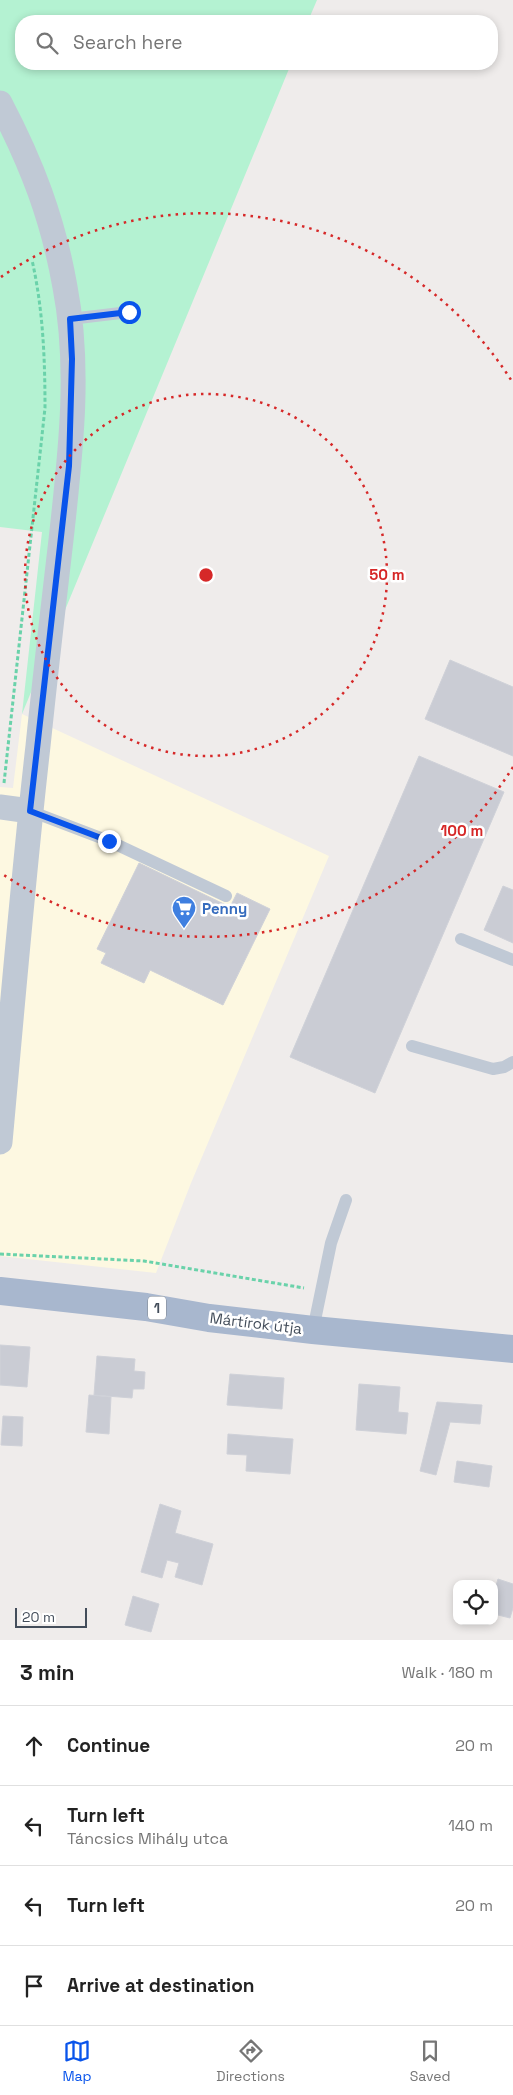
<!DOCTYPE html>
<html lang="en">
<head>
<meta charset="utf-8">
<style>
  :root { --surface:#fff; --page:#f6f6f6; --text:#222; --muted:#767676; --line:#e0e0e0; --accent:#0954eb }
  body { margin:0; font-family:"Space Grotesk",sans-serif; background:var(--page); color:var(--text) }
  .controls { position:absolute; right:15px; bottom:15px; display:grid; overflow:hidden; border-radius:10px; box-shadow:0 2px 8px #0003 }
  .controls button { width:45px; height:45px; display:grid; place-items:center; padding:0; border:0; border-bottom:1px solid var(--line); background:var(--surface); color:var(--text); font:25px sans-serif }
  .scale { position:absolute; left:15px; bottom:12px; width:72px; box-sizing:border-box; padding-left:5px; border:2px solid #434d5a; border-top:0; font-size:14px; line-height:18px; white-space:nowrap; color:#434d5a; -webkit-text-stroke:4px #fff; paint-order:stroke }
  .stop { position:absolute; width:15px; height:15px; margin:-11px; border:4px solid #0954eb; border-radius:50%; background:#fff }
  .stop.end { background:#0954eb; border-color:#fff; box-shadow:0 1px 5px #0008 }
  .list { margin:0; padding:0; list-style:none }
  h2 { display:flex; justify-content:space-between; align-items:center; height:65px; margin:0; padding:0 20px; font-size:21px }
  h2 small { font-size:16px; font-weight:400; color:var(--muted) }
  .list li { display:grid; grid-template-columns:32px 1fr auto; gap:15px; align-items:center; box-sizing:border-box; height:80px; padding:0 20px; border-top:1px solid var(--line) }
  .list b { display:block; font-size:19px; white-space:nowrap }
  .list p { margin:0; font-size:16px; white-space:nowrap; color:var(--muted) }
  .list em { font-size:16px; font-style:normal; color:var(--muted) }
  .icon { flex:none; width:28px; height:28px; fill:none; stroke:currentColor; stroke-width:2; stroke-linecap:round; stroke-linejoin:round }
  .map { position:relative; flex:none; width:513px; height:1640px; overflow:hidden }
  .search { position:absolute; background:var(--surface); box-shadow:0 2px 8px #0003; left:15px; right:15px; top:15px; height:55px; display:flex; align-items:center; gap:12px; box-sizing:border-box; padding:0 18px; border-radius:20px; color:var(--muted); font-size:19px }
  .sheet { height:385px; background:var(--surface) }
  nav { display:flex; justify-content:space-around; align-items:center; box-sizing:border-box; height:70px; border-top:1px solid var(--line); background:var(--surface); font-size:14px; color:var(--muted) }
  nav a { display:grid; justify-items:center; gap:2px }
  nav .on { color:var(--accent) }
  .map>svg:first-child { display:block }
</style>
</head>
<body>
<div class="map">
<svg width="513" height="1640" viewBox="0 0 513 1640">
  <rect width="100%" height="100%" fill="#efeceb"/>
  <path fill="#fdf8e1" d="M 22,714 L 329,856 L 191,1183 L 156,1273 L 0,1256 L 0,787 L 13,788 Z"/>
  <path fill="#b4f2d2" d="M 0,0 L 317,0 L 308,21 L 21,21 L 21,64 L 291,64 L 22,714 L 42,532 L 0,527 Z"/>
  <path fill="#caccd4" stroke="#cfd1d8" d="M 450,660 L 513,687 L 513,756 L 425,719 Z
    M 419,756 L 504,792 L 375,1093 L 290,1057 Z
    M 139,863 L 230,907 L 237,893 L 270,909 L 223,1005 L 150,970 L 144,983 L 101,963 L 106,953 L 97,949 Z
    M 503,886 L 513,890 L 513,943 L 484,930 Z
    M 0,1345 L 30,1347 L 27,1387 L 0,1385 Z
    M 97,1356 L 135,1359 L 134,1371 L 145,1372 L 144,1389 L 133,1389 L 132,1398 L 94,1395 Z
    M 230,1374 L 284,1378 L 282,1409 L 227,1405 Z
    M 359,1384 L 400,1387 L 398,1412 L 408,1413 L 406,1434 L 356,1430 Z
    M 89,1395 L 111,1397 L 109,1434 L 86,1432 Z
    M 437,1402 L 482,1405 L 480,1424 L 450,1422 L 436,1475 L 420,1471 Z
    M 3,1416 L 23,1417 L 22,1446 L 1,1445 Z
    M 228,1434 L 293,1439 L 290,1474 L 246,1471 L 247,1455 L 227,1454 Z
    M 457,1461 L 492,1466 L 489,1487 L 454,1482 Z
    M 160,1504 L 181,1511 L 175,1533 L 213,1544 L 202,1585 L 175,1577 L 179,1563 L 167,1560 L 162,1578 L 141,1572 Z
    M 498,1579 L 513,1584 L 513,1608 L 510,1618 L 494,1614 L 494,1592 Z
    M 133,1596 L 159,1604 L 151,1632 L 125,1625 Z"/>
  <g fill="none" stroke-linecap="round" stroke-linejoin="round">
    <path stroke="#6ad2aa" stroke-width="3" stroke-dasharray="4 2.5" stroke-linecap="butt" d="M 4,783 L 45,408 C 45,358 43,309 32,260
      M 0,1254 L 144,1261 L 304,1288"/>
    <path stroke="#c0c9d5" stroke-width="12" d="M 70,319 L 129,312
      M 30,811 L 109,841 L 226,896
      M 461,939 L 513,960
      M 412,1046 L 493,1069 L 504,1067 L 513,1062
      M 313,1330 L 331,1243 L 346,1200"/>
    <path stroke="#c0c9d5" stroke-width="25" d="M 0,103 C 32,164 53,219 65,287 C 81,370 70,457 61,540 C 53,609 45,677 38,746 C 23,878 12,1010 0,1142
      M 0,807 L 30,811"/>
    <path stroke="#a8b7ce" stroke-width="28" d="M 0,1291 L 146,1307 L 209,1318 L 313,1330 L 513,1349"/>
  </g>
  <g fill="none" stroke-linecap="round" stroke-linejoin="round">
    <path stroke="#0954eb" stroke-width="6" d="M 109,841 L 30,811 L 69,466 L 72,359 L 70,319 L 129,312"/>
  </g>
  <g fill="none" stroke="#d62828" stroke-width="2.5" stroke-dasharray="2.5 5">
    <circle cx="206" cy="575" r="181"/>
    <path d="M513 767A362 362 0 0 1 1 873M1 277A362 362 0 0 1 513 383"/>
  </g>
  <defs>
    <symbol id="supermarket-pin" viewBox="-11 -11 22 30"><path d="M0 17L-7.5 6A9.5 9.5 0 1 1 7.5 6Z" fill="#3f7fe0" stroke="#fff"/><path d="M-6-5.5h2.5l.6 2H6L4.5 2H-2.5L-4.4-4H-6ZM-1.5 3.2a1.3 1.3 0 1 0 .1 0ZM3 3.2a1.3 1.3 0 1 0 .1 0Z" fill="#fff"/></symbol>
  </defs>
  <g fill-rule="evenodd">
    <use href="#supermarket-pin" x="170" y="894" width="28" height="38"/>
  </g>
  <g text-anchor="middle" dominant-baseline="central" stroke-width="5" stroke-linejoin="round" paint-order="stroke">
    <rect fill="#fff" stroke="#7b828c" stroke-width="1" x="148" y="1296.5" width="18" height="23" rx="4"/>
    <g font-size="14" font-weight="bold" fill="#434d5a">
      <text x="157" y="1308">1</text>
    </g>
    <g font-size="15" font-weight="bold" fill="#366cbe" stroke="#fff" text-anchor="start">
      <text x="202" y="908">Penny</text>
    </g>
    <g font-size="15" fill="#434d5a" stroke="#fff">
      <text transform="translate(256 1323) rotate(7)">Mártírok útja</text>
    </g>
  </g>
  <circle cx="206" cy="575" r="8" fill="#d62828" stroke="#fff" stroke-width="2.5"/>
  <g font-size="15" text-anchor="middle" font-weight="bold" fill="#d62828" stroke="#fff" stroke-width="5" stroke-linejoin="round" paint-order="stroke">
    <text x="387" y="580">50 m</text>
    <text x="462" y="836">100 m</text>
  </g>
</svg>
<div class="controls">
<button><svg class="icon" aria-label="locate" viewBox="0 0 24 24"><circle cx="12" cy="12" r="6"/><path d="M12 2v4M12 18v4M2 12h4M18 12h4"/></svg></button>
</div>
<div class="scale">20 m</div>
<div class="stop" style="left:129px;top:312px"></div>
<div class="stop end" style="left:109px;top:841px"></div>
<div class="search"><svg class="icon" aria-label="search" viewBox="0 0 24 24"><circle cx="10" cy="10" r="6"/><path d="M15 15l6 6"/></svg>Search here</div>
</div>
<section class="sheet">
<h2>3 min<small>Walk · 180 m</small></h2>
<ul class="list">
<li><svg class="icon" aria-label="ahead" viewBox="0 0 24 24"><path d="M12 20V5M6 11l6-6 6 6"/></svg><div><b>Continue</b></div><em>20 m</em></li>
<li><svg class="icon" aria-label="left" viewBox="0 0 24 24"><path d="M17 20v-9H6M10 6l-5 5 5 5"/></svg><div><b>Turn left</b><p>Táncsics Mihály utca</p></div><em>140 m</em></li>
<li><svg class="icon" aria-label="left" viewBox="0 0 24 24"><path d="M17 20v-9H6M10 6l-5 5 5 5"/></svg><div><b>Turn left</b></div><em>20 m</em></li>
<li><svg class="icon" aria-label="arrive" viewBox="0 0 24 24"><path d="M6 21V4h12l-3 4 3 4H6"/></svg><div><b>Arrive at destination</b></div></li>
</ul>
</section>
<nav>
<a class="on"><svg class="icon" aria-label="map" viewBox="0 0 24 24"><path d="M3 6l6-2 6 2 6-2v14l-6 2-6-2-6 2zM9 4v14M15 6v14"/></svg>Map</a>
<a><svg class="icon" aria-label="directions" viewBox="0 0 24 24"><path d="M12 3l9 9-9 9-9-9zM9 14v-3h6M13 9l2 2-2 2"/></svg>Directions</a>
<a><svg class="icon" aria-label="saved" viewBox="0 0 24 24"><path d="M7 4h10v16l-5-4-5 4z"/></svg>Saved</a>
</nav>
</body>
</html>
